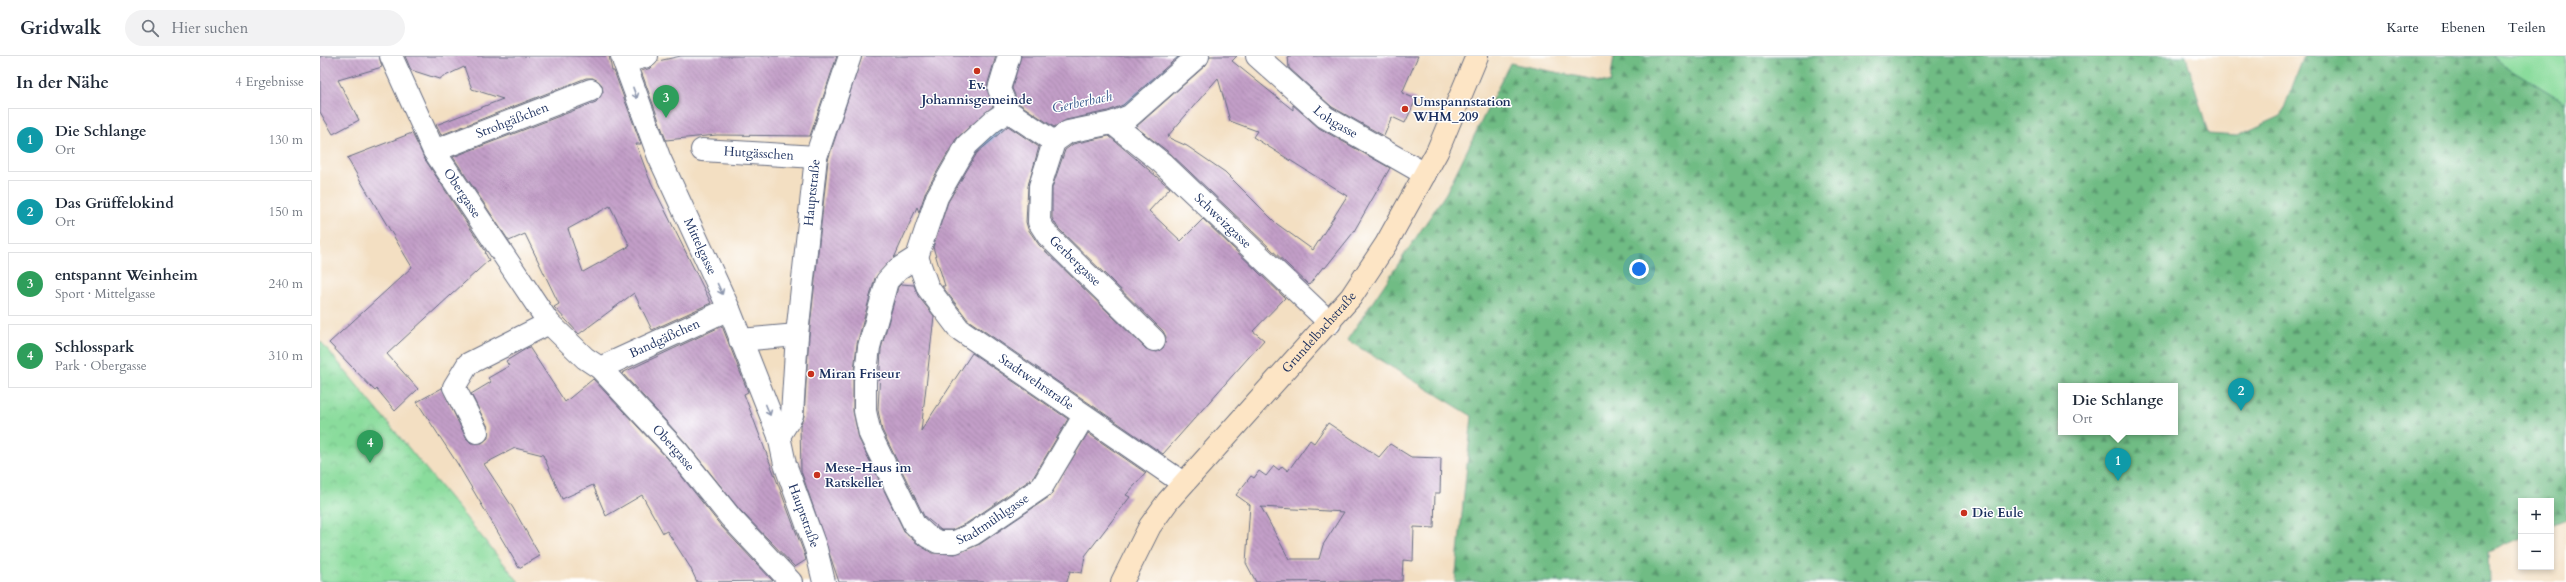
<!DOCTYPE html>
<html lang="de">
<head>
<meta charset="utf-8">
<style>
  :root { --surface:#fff; --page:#f2f2f3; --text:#1f2937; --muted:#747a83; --line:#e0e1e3; --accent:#b45309 }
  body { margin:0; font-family:Cardo,serif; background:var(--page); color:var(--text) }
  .controls { position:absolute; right:12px; bottom:12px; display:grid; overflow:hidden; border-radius:0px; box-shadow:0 2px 6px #0003 }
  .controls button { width:36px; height:36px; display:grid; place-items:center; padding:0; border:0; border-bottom:1px solid var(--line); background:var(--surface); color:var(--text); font:20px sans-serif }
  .you { position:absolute; left:1319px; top:213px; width:14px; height:14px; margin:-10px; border:3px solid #fff; border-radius:50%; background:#1a73e8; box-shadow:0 0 0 6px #1a73e833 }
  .badge { display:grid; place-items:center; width:26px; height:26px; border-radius:50%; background:var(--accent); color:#fff; font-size:13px; font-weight:700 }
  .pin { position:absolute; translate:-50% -33px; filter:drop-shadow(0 1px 2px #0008) }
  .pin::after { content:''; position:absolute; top:21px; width:14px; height:12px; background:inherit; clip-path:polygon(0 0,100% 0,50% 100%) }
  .popup { position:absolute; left:1738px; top:327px; width:120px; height:52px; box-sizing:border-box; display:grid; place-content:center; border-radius:0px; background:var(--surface); filter:drop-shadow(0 1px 3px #0005); font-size:13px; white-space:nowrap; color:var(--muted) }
  .popup b { font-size:15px; color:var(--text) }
  .popup::after { content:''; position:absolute; left:50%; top:100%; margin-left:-8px; border:8px solid transparent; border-top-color:var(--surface) }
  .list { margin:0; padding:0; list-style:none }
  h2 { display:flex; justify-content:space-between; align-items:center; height:52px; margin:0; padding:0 16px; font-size:17px }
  h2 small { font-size:13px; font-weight:400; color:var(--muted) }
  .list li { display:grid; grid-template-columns:26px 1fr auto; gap:12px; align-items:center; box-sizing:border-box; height:64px; margin:0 8px 8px; padding:0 8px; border:1px solid var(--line); border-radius:0px }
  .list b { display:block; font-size:15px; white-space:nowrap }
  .list p { margin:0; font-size:13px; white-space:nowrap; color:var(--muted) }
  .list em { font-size:13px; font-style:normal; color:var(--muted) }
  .icon { flex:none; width:22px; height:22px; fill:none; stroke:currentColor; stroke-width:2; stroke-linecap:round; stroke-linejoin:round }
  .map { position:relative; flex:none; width:2246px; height:526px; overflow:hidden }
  header { display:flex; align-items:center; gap:24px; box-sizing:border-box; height:56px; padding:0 20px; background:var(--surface); border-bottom:1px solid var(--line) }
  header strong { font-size:19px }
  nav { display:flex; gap:22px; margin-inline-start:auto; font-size:14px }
  .search { width:280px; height:36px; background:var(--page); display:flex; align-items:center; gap:10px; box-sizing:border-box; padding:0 14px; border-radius:22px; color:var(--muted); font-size:15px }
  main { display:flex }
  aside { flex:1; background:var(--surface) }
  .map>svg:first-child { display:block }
</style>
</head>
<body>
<header>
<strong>Gridwalk</strong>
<div class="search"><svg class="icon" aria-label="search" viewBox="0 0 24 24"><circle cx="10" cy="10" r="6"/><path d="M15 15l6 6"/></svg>Hier suchen</div>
<nav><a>Karte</a><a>Ebenen</a><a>Teilen</a></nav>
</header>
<main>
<aside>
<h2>In der Nähe<small>4 Ergebnisse</small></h2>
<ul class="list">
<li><span class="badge" style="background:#0f9aa8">1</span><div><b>Die Schlange</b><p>Ort</p></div><em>130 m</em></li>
<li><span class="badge" style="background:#0f9aa8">2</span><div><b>Das Grüffelokind</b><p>Ort</p></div><em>150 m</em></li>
<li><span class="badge" style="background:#2e9e5b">3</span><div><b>entspannt Weinheim</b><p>Sport · Mittelgasse</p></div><em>240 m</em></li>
<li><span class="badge" style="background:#2e9e5b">4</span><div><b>Schlosspark</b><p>Park · Obergasse</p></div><em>310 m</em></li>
</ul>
</aside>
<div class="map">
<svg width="2246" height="526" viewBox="0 0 2246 526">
  <defs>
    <pattern id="forest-firs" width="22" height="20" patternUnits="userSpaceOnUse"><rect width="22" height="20" fill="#6fbc84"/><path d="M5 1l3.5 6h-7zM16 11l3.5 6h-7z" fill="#5a996f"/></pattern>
    <pattern id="park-crowns" width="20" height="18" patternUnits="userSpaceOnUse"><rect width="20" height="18" fill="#8adc9c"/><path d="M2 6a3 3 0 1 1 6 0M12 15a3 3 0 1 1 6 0" fill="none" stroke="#76bd89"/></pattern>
    <pattern id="building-back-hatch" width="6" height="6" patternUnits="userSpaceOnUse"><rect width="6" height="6" fill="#c39fc8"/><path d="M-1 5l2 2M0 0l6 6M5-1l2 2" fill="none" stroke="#9e82a6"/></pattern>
  </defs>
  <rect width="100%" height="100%" fill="#fff"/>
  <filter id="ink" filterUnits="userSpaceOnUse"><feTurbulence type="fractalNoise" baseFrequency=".025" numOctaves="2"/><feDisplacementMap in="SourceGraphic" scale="8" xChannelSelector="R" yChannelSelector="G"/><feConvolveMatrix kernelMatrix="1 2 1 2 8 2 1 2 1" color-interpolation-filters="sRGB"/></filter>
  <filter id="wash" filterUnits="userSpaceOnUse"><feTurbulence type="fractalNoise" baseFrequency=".012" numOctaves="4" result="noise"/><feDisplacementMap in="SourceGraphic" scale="16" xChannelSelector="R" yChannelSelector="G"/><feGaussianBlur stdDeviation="0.9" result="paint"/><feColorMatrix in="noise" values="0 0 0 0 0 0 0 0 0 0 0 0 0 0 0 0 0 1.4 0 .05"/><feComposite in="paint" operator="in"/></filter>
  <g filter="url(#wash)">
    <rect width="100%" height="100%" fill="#f3dfc2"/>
    <path fill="#8adc9c" stroke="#52867d" d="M 2173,0 L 2246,0 L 2246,47 L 2172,2 Z"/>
    <path fill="url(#forest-firs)" stroke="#457671" fill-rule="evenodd" d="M 1294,0 L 1866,0 L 1888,78 L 1917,80 L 1961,60 L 1984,0 L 2173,0 L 2173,2 L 2246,47 L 2246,463 L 2231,469 L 2231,445 L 2201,445 L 2201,482 L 2168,496 L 2169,526 L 1135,526 L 1152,360 L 1027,284 L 1126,137 L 1190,7 L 1290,27 ZM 1741,330 L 1855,330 L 1855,376 L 1741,376 Z"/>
    <path fill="url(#park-crowns)" stroke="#52867d" d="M 0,285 L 3,288 L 199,526 L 0,526 Z"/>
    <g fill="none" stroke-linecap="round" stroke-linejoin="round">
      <path stroke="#68a3d8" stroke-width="8" d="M 782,55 L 800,51 L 858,0
        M 644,112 L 681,72"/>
    </g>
    <g id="blocks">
      <path fill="url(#building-back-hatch)" fill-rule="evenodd" d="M 0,0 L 59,0 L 62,11 L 18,24 L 39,64 L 13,78 L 0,56 Z
        M 85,0 L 289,0 L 292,15 L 294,15 L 321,88 L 316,88 L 329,122 L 391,247 L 332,274 L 314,237 L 259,278 L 234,251 L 239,248 L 205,178 L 189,185 L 133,101 L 276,46 L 283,36 L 282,29 L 273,22 L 266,22 L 121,79 L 116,69 L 183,43 L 152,33 L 144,11 L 119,23 L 91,14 ZM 290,150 L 310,190 L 263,216 L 248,173 Z
        M 361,0 L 517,0 L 490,80 L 397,79 L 346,84 L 321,15 L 331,12 L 338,5 Z
        M 542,0 L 676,0 L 667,30 L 673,50 L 636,83 L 606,135 L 599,156 L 597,151 L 575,200 L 555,222 L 537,288 L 533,324 L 533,355 L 539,383 L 585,477 L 599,489 L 612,497 L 635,498 L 660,488 L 729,441 L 768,377 L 826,417 L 806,439 L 810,441 L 765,500 L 762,517 L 750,515 L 747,526 L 519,526 L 481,415 L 480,370 L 484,360 L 489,280 L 508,104 Z
        M 701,0 L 859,0 L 803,49 L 788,55 L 746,64 L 734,71 L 698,47 L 692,32 Z
        M 890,0 L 917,0 L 912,5 L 973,54 L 973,49 L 999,72 L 1070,112 L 1033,177 L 1005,212 L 1003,211 L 989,229 L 851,98 L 816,71 L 886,9 ZM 898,22 L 910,65 L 937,75 L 933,81 L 1027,140 L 993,194 L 957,168 L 905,116 L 867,90 L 847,81 Z
        M 968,0 L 1098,0 L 1082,37 L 1096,43 L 1085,67 L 1072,61 L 1064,80 L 1012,51 L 969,12 Z
        M 688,70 L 719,91 L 708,130 L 706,166 L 708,173 L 719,189 L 826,293 L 837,296 L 843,292 L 846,281 L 843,275 L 738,172 L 732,162 L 732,132 L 745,94 L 753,88 L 789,80 L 850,132 L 829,155 L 861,185 L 883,163 L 965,242 L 933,275 L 944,284 L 843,398 L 648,264 L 622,230 L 625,230 L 613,191 L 628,146 L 657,97 Z
        M 92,77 L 104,102 L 166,196 L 165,197 L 169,204 L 67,298 L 98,333 L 75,355 L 57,333 L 55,335 L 9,287 L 92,211 L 27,102 Z
        M 581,228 L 594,229 L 598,240 L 614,260 L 601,375 L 652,297 L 748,363 L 713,422 L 647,467 L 632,474 L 621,474 L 604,460 L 562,374 L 558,354 L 561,293 L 578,231 Z
        M 402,270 L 428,336 L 424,338 L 484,497 L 486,504 L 475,511 L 420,454 L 366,387 L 302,317 Z
        M 209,291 L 245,346 L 273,323 L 348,403 L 401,470 L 453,525 L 377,526 L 370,511 L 347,475 L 343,477 L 322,439 L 286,460 L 273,429 L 242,443 L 223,399 L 195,392 L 164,408 L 193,452 L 220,500 L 199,512 L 137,407 L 97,346 L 122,332 L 146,382 L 151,387 L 162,387 L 168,382 L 168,371 L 151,338 L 171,326 L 168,322 L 189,310 L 186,305 Z
        M 1008,367 L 1059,401 L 1070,388 L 1091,401 L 1121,402 L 1120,437 L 1115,437 L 1114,472 L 1094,471 L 1093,505 L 1083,504 L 1082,525 L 936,526 L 926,507 L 930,449 L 916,439 L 931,420 L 934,422 L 939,415 L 946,420 L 954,410 L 959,414 L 962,410 L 968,415 L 990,384 L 994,387 ZM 941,451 L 1024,456 L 1003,489 L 999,503 L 969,503 Z"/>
    </g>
  </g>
  <g filter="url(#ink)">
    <use href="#blocks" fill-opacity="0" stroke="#676d81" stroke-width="1"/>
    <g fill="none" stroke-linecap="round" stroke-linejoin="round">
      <defs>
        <g id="minor">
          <path id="s1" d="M 71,0 L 114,95 L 229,267 L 265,302 L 280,312 L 357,395 L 411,462 L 471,526"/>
          <path id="s2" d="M 302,0 L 339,101 L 409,253 L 459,380 L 465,408 L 496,493 L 504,526"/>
          <path id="s3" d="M 937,0 L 1005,61 L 1105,118"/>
          <path d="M 304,6 L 327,0"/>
          <path id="s4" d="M 688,55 L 673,65 L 647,89 L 617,141 L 597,201 L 578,213 L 567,225 L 549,291 L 545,325 L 545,355 L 550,378 L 594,468 L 607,480 L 618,486 L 635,486 L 653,478 L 722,431 L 764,360"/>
          <path d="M 688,55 L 679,33 L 689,0"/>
          <path d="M 688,55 L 734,86"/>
          <path id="s5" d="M 792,67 L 842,107 L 1010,267"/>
          <path id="s6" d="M 382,94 L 496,101"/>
          <path id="s7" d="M 114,95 L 271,34"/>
          <path id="s8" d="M 597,201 L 608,232 L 639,273 L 863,427"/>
          <path d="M 420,284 L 477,279"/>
          <path d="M 834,284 L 728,180 L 719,166 L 720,130 L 734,86 L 748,76 L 792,67 L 810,60 L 878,0"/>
          <path id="s9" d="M 280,312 L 409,253"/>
          <path d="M 157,376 L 134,331 L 148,308 L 229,267"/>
          <path id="s10" d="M 459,380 L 472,359 L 477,279 L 496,101 L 530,0"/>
        </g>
        <g id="secondary">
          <path id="s11" d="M 802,526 L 830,470 L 848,445 L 1031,241 L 1066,188 L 1117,96 L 1157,0"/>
        </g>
      </defs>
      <use href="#minor" stroke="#676d81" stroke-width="24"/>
      <use href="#secondary" stroke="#676d81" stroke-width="24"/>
      <use href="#minor" stroke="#fff" stroke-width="22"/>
      <use href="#secondary" stroke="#fde5c5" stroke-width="22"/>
    </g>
    <defs><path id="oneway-shaft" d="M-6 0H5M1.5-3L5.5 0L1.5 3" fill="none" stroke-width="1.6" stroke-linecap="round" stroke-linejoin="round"/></defs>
    <g stroke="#8d97ae">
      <use href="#oneway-shaft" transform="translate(315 37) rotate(70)"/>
      <use href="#oneway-shaft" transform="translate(400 233) rotate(65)"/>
      <use href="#oneway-shaft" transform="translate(448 354) rotate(68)"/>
    </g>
  </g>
  <g fill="#c8321e" stroke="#fff" stroke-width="1.5">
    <circle cx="657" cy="15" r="4"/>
    <circle cx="1085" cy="53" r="4"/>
    <circle cx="491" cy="318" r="4"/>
    <circle cx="497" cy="419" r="4"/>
    <circle cx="1644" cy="457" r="4"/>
  </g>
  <g text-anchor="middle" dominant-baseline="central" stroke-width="3" stroke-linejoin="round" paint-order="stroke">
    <g font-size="13" font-weight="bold" fill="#1b2f5e" stroke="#fff" text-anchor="start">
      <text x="657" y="29" text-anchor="middle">Ev.<tspan x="657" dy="15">Johannisgemeinde</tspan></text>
      <text x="1093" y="46">Umspannstation<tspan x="1093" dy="15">WHM_209</tspan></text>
      <text x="499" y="318">Miran Friseur</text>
      <text x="505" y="412">Mese-Haus im<tspan x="505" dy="15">Ratskeller</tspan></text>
      <text x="1652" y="457">Die Eule</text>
    </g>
    <g font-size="13" fill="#1b2f5e" stroke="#fff">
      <text stroke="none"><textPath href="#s7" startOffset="84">Strohgäßchen</textPath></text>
      <text stroke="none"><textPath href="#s3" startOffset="103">Lohgasse</textPath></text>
      <text stroke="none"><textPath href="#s6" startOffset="57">Hutgässchen</textPath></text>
      <text stroke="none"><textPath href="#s10" startOffset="248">Hauptstraße</textPath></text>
      <text stroke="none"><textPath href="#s1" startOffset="155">Obergasse</textPath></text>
      <text stroke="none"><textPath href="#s5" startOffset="148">Schweizgasse</textPath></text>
      <text stroke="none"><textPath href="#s2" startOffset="206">Mittelgasse</textPath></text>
      <text transform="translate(755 205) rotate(44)">Gerbergasse</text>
      <text stroke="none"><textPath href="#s11" startOffset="320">Grundelbachstraße</textPath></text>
      <text stroke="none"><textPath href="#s9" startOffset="71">Bandgäßchen</textPath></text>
      <text stroke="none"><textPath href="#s8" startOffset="178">Stadtwehrstraße</textPath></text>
      <text stroke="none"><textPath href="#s1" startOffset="488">Obergasse</textPath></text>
      <text stroke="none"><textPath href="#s2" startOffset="495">Hauptstraße</textPath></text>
      <text stroke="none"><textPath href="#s4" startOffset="563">Stadtmühlgasse</textPath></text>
    </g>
    <g font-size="14" font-style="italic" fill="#3a5d8f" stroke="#fff">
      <text transform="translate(762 46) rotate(-12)">Gerberbach</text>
    </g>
  </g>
</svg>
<div class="controls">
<button>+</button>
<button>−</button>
</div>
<div class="you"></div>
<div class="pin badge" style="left:1798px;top:425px;background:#0f9aa8">1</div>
<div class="popup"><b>Die Schlange</b>Ort</div>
<div class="pin badge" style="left:1921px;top:355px;background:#0f9aa8">2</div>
<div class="pin badge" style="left:346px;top:62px;background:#2e9e5b">3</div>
<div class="pin badge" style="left:50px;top:407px;background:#2e9e5b">4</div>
</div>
</main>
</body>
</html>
